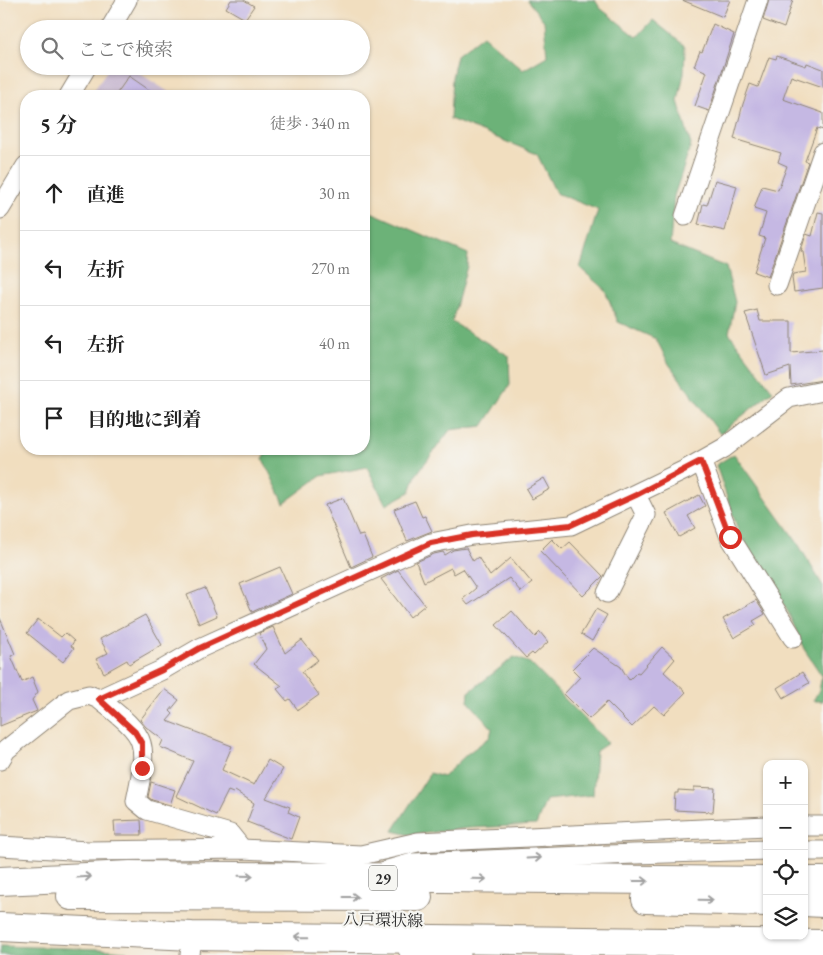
<!DOCTYPE html>
<html lang="ja">
<head>
<meta charset="utf-8">
<style>
  :root { --surface:#fff; --page:#f6f6f6; --text:#222; --muted:#767676; --line:#e0e0e0 }
  body { margin:0; font-family:"EB Garamond","Noto Serif JP",serif; background:var(--page); color:var(--text) }
  .controls { position:absolute; right:15px; bottom:15px; display:grid; overflow:hidden; border-radius:10px; box-shadow:0 1px 4px #0004 }
  .controls button { width:45px; height:45px; display:grid; place-items:center; padding:0; border:0; border-bottom:1px solid var(--line); background:var(--surface); color:var(--text); font:25px sans-serif }
  .stop { position:absolute; width:15px; height:15px; margin:-11px; border:4px solid #d93025; border-radius:50%; background:#fff }
  .stop.end { background:#d93025; border-color:#fff; box-shadow:0 1px 5px #0008 }
  .list { margin:0; padding:0; list-style:none }
  h2 { display:flex; justify-content:space-between; align-items:center; height:65px; margin:0; padding:0 20px; font-size:21px }
  h2 small { font-size:16px; font-weight:400; color:var(--muted) }
  .list li { display:grid; grid-template-columns:32px 1fr auto; gap:15px; align-items:center; box-sizing:border-box; height:75px; padding:0 20px; border-top:1px solid var(--line) }
  .list b { display:block; font-size:19px; white-space:nowrap }
  .list em { font-size:16px; font-style:normal; color:var(--muted) }
  .icon { flex:none; width:28px; height:28px; fill:none; stroke:currentColor; stroke-width:2; stroke-linecap:round; stroke-linejoin:round }
  .map { position:relative; flex:none; width:823px; height:955px; overflow:hidden }
  .search { position:absolute; background:var(--surface); box-shadow:0 1px 4px #0004; left:20px; top:20px; width:350px; height:55px; display:flex; align-items:center; gap:12px; box-sizing:border-box; padding:0 18px; border-radius:28px; color:var(--muted); font-size:19px }
  .panel { position:absolute; background:var(--surface); box-shadow:0 1px 4px #0004; left:20px; top:90px; width:350px; height:365px; border-radius:20px }
  .map>svg:first-child { display:block }
</style>
</head>
<body>
<div class="map">
<svg width="823" height="955" viewBox="0 0 823 955">
  <rect width="100%" height="100%" fill="#f6f6f2"/>
  <filter id="ink" filterUnits="userSpaceOnUse"><feTurbulence type="fractalNoise" baseFrequency=".02" numOctaves="2"/><feDisplacementMap in="SourceGraphic" scale="10" xChannelSelector="R" yChannelSelector="G"/><feConvolveMatrix kernelMatrix="1 2 1 2 8 2 1 2 1" color-interpolation-filters="sRGB"/></filter>
  <filter id="wash" filterUnits="userSpaceOnUse"><feTurbulence type="fractalNoise" baseFrequency=".0096" numOctaves="4" result="noise"/><feDisplacementMap in="SourceGraphic" scale="20" xChannelSelector="R" yChannelSelector="G"/><feGaussianBlur stdDeviation="1.12" result="paint"/><feColorMatrix in="noise" values="0 0 0 0 0 0 0 0 0 0 0 0 0 0 0 0 0 1.4 0 .05"/><feComposite in="paint" operator="in"/></filter>
  <g filter="url(#wash)">
    <rect width="100%" height="100%" fill="#f1debf"/>
    <path fill="#ccbed3" d="M 110,66 L 128,66 L 175,96 L 90,96 Z"/>
    <path fill="#6cb278" stroke="#4c6e52" d="M 527,0 L 595,0 L 600,8 L 637,37 L 653,20 L 685,46 L 684,73 L 678,101 L 691,145 L 674,196 L 670,244 L 726,267 L 735,302 L 729,333 L 773,391 L 720,434 L 669,364 L 656,339 L 618,322 L 605,290 L 580,268 L 598,210 L 556,193 L 537,154 L 450,119 L 452,77 L 457,55 L 483,35 L 523,70 L 547,56 L 544,21 Z
      M 364,209 L 468,254 L 467,266 L 452,322 L 509,356 L 510,385 L 483,426 L 450,430 L 416,475 L 410,492 L 386,505 L 367,467 L 321,476 L 284,503 L 263,459 L 268,449 L 364,449 Z
      M 734,454 L 797,542 L 823,586 L 823,701 L 813,701 L 819,690 L 822,676 L 804,649 L 788,612 L 739,533 L 716,465 Z
      M 514,657 L 530,663 L 608,743 L 596,751 L 593,795 L 546,800 L 536,825 L 469,828 L 410,835 L 393,831 L 430,773 L 443,777 L 467,754 L 490,737 L 492,728 L 468,701 L 469,692 Z
      M 0,946 L 100,949 L 127,951 L 126,955 L 0,955 Z"/>
    <g id="blocks">
      <path fill="#c5b8e3" d="M 231,0 L 244,0 L 254,6 L 245,19 L 226,8 Z
        M 682,0 L 730,0 L 723,17 Z
        M 769,0 L 793,0 L 784,28 L 763,20 Z
        M 713,24 L 734,34 L 709,111 L 695,106 L 707,72 L 694,66 L 700,51 L 702,52 Z
        M 777,56 L 806,66 L 807,63 L 823,69 L 823,87 L 791,76 L 783,99 L 823,113 L 823,130 L 817,128 L 805,161 L 808,162 L 768,277 L 754,272 L 765,238 L 759,236 L 766,213 L 754,209 L 762,186 L 778,190 L 787,166 L 778,162 L 781,153 L 734,139 L 743,104 L 750,84 L 758,87 L 769,57 L 776,59 Z
        M 129,76 L 158,96 L 115,96 Z
        M 715,180 L 737,186 L 725,231 L 698,225 L 703,204 L 707,205 Z
        M 818,212 L 823,213 L 823,288 L 794,292 L 792,278 L 793,274 L 806,272 L 803,252 L 801,251 L 806,234 L 812,236 Z
        M 757,310 L 760,321 L 791,321 L 791,353 L 823,350 L 823,380 L 791,385 L 790,367 L 766,375 L 745,313 Z
        M 544,478 L 550,489 L 532,499 L 526,489 Z
        M 699,495 L 705,506 L 688,516 L 695,528 L 679,537 L 666,513 Z
        M 343,498 L 359,536 L 363,535 L 372,557 L 351,567 L 325,505 Z
        M 415,501 L 422,517 L 425,516 L 432,531 L 407,541 L 394,509 Z
        M 552,539 L 562,549 L 570,542 L 603,576 L 583,596 L 540,551 Z
        M 466,548 L 473,561 L 478,557 L 490,576 L 511,558 L 532,583 L 521,592 L 509,578 L 468,605 L 463,599 L 476,588 L 463,569 L 454,574 L 451,568 L 424,582 L 416,562 L 434,554 L 443,552 L 445,555 L 453,550 Z
        M 280,567 L 292,594 L 252,612 L 240,584 Z
        M 398,570 L 425,605 L 410,617 L 381,579 Z
        M 205,588 L 217,616 L 199,624 L 187,595 Z
        M 756,600 L 765,614 L 753,621 L 756,625 L 734,638 L 723,619 Z
        M 596,609 L 607,615 L 592,641 L 581,634 Z
        M 512,611 L 535,637 L 540,632 L 548,642 L 534,655 L 532,653 L 526,658 L 496,625 Z
        M 145,615 L 162,645 L 129,664 L 127,660 L 104,673 L 96,659 L 108,653 L 100,639 Z
        M 0,618 L 15,654 L 11,656 L 22,682 L 32,677 L 38,692 L 32,700 L 37,711 L 0,726 Z
        M 38,619 L 61,637 L 65,633 L 74,641 L 71,646 L 74,648 L 63,662 L 27,633 Z
        M 273,627 L 285,653 L 302,640 L 318,660 L 302,672 L 319,695 L 298,710 L 290,699 L 287,701 L 277,689 L 282,686 L 254,664 L 266,649 L 259,633 Z
        M 662,647 L 675,659 L 664,672 L 686,692 L 664,715 L 654,706 L 632,727 L 607,702 L 589,719 L 564,694 L 580,677 L 572,669 L 593,648 L 621,667 L 629,680 L 637,672 L 639,673 Z
        M 802,672 L 809,683 L 783,698 L 777,688 Z
        M 164,689 L 179,700 L 170,711 L 173,714 L 167,721 L 232,746 L 222,770 L 254,785 L 268,760 L 283,769 L 266,798 L 290,807 L 288,812 L 299,817 L 291,839 L 247,822 L 254,803 L 235,791 L 233,793 L 228,791 L 216,815 L 176,796 L 193,761 L 160,747 L 163,740 L 146,727 L 140,720 Z
        M 151,782 L 175,790 L 170,805 L 152,800 L 148,797 Z
        M 694,787 L 715,788 L 713,812 L 674,810 L 675,793 L 678,793 L 678,790 L 694,791 Z
        M 141,820 L 142,835 L 115,835 L 114,821 Z"/>
    </g>
  </g>
  <g filter="url(#ink)">
    <use href="#blocks" fill-opacity="0" stroke="#8e8475" stroke-width="1"/>
    <g fill="none" stroke-linecap="round" stroke-linejoin="round">
      <defs>
        <path id="minor" d="M 110,29 L 127,0
          M 69,96 L 87,66
          M 0,209 L 26,166
          M 685,216 L 758,0
          M 777,285 L 823,152
          M 701,461 L 730,537 L 793,638
          M 607,593 L 646,515 L 636,495
          M 99,699 C 112,710 137,727 141,743 C 146,759 139,785 136,801 L 147,810 L 230,834 L 242,849
          M 0,760 L 6,750 L 69,700 L 89,695 L 99,699 L 162,670 L 200,648 L 431,543 L 472,535 L 571,525 L 685,470 L 724,448 L 789,398 L 823,391
          M 804,826 L 823,826
          M 0,846 L 88,851 L 242,849 L 361,855 L 418,842 L 767,826
          M 804,851 L 823,851
          M 388,870 L 413,863 L 634,854 L 767,850
          M 408,950 L 461,955
          M 190,955 L 192,936"/>
        <path id="primary" d="M 0,881 L 130,875 L 767,881
          M 804,881 L 823,881
          M 71,896 L 418,897
          M 646,899 L 767,902
          M 804,902 L 823,903
          M 0,927 L 192,936 L 823,944"/>
      </defs>
      <use href="#minor" stroke="#8e8475" stroke-width="21"/>
      <use href="#primary" stroke="#8e8475" stroke-width="30"/>
      <use href="#minor" stroke="#fff" stroke-width="19"/>
      <use href="#primary" stroke="#fff" stroke-width="28"/>
    </g>
    <defs><path id="oneway-shaft" d="M-6 0H5M1.5-3L5.5 0L1.5 3" fill="none" stroke-width="1.6" stroke-linecap="round" stroke-linejoin="round" transform="scale(1.25)"/></defs>
    <g stroke="#a0a0a0">
      <use href="#oneway-shaft" transform="translate(534 858) rotate(-3)"/>
      <use href="#oneway-shaft" transform="translate(246 876) rotate(1)"/>
      <use href="#oneway-shaft" transform="translate(84 877) rotate(-3)"/>
      <use href="#oneway-shaft" transform="translate(479 879) rotate(1)"/>
      <use href="#oneway-shaft" transform="translate(641 881)"/>
      <use href="#oneway-shaft" transform="translate(351 897)"/>
      <use href="#oneway-shaft" transform="translate(706 900) rotate(1)"/>
      <use href="#oneway-shaft" transform="translate(302 937) rotate(-179)"/>
    </g>
  </g>
  <g fill="none" stroke-linecap="round" stroke-linejoin="round" filter="url(#ink)">
    <path stroke="#d93025" stroke-width="6" d="M 142,768 L 142,744 L 135,732 L 99,699 L 162,670 L 200,648 L 431,543 L 472,535 L 571,525 L 636,495 L 701,461 L 730,537"/>
  </g>
  <g text-anchor="middle" dominant-baseline="central" stroke-width="4.5" stroke-linejoin="round" paint-order="stroke">
    <rect fill="#f6f6f2" stroke="#686867" stroke-width="1" x="369" y="865.5" width="28" height="25" rx="4"/>
    <g font-size="15" font-weight="bold" fill="#2b2b2b">
      <text x="383" y="878">29</text>
    </g>
    <g font-size="16" fill="#2b2b2b" stroke="#f6f6f2">
      <text transform="translate(383 920) rotate(1)">八戸環状線</text>
    </g>
  </g>
</svg>
<div class="controls">
<button>+</button>
<button>−</button>
<button><svg class="icon" aria-label="locate" viewBox="0 0 24 24"><circle cx="12" cy="12" r="6"/><path d="M12 2v4M12 18v4M2 12h4M18 12h4"/></svg></button>
<button><svg class="icon" aria-label="layers" viewBox="0 0 24 24"><path d="M12 4l9 5-9 5-9-5zM3 14l9 5 9-5"/></svg></button>
</div>
<div class="stop" style="left:730px;top:537px"></div>
<div class="stop end" style="left:142px;top:768px"></div>
<div class="search"><svg class="icon" aria-label="search" viewBox="0 0 24 24"><circle cx="10" cy="10" r="6"/><path d="M15 15l6 6"/></svg>ここで検索</div>
<section class="panel">
<h2>5 分<small>徒歩 · 340 m</small></h2>
<ul class="list">
<li><svg class="icon" aria-label="ahead" viewBox="0 0 24 24"><path d="M12 20V5M6 11l6-6 6 6"/></svg><div><b>直進</b></div><em>30 m</em></li>
<li><svg class="icon" aria-label="left" viewBox="0 0 24 24"><path d="M17 20v-9H6M10 6l-5 5 5 5"/></svg><div><b>左折</b></div><em>270 m</em></li>
<li><svg class="icon" aria-label="left" viewBox="0 0 24 24"><path d="M17 20v-9H6M10 6l-5 5 5 5"/></svg><div><b>左折</b></div><em>40 m</em></li>
<li><svg class="icon" aria-label="arrive" viewBox="0 0 24 24"><path d="M6 21V4h12l-3 4 3 4H6"/></svg><div><b>目的地に到着</b></div></li>
</ul>
</section>
</div>
</body>
</html>
